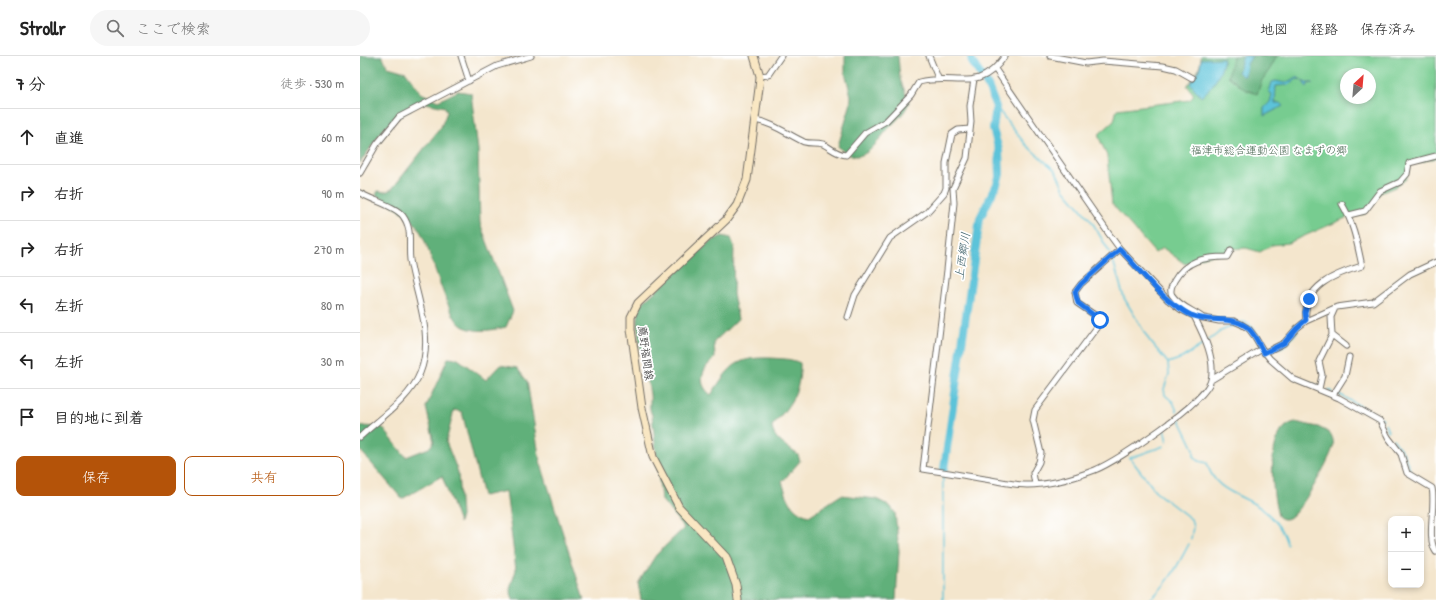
<!DOCTYPE html>
<html lang="ja">
<head>
<meta charset="utf-8">
<style>
  :root { --surface:#fff; --page:#f6f6f6; --text:#222; --muted:#767676; --line:#e0e0e0; --accent:#b45309 }
  body { margin:0; font-family:"Patrick Hand","Klee One",sans-serif; background:var(--page); color:var(--text) }
  .controls { position:absolute; right:12px; bottom:12px; display:grid; overflow:hidden; border-radius:8px; box-shadow:0 2px 6px #0003 }
  .controls button { width:36px; height:36px; display:grid; place-items:center; padding:0; border:0; border-bottom:1px solid var(--line); background:var(--surface); color:var(--text); font:20px sans-serif }
  .compass { position:absolute; left:980px; top:12px; width:36px; height:36px; border-radius:50%; background:var(--surface); box-shadow:0 2px 6px #0003; rotate:26deg }
  .stop { position:absolute; width:12px; height:12px; margin:-9px; border:3px solid #1a73e8; border-radius:50%; background:#fff }
  .stop.end { background:#1a73e8; border-color:#fff; box-shadow:0 1px 4px #0008 }
  .list { margin:0; padding:0; list-style:none }
  h2 { display:flex; justify-content:space-between; align-items:center; height:52px; margin:0; padding:0 16px; font-size:17px }
  h2 small { font-size:13px; font-weight:400; color:var(--muted) }
  .list li { display:grid; grid-template-columns:26px 1fr auto; gap:12px; align-items:center; box-sizing:border-box; height:56px; padding:0 16px; border-top:1px solid var(--line) }
  .list b { display:block; font-size:15px; white-space:nowrap }
  .list em { font-size:13px; font-style:normal; color:var(--muted) }
  .actions { display:flex; gap:8px; padding:12px 16px }
  .actions a { flex:1; padding:9px 0; border:1px solid var(--accent); border-radius:8px; text-align:center; font-size:14px; color:var(--accent) }
  .actions .main { background:var(--accent); color:#fff }
  .icon { flex:none; width:22px; height:22px; fill:none; stroke:currentColor; stroke-width:2; stroke-linecap:round; stroke-linejoin:round }
  .map { position:relative; flex:none; width:1076px; height:544px; overflow:hidden }
  header { display:flex; align-items:center; gap:24px; box-sizing:border-box; height:56px; padding:0 20px; background:var(--surface); border-bottom:1px solid var(--line) }
  header strong { font-size:19px }
  nav { display:flex; gap:22px; margin-inline-start:auto; font-size:14px }
  .search { width:280px; height:36px; background:var(--page); display:flex; align-items:center; gap:10px; box-sizing:border-box; padding:0 14px; border-radius:22px; color:var(--muted); font-size:15px }
  main { display:flex }
  aside { flex:1; background:var(--surface) }
  .map>svg:first-child { display:block }
</style>
</head>
<body>
<header>
<strong>Strollr</strong>
<div class="search"><svg class="icon" aria-label="search" viewBox="0 0 24 24"><circle cx="10" cy="10" r="6"/><path d="M15 15l6 6"/></svg>ここで検索</div>
<nav><a>地図</a><a>経路</a><a>保存済み</a></nav>
</header>
<main>
<aside>
<h2>7 分<small>徒歩 · 530 m</small></h2>
<ul class="list">
<li><svg class="icon" aria-label="ahead" viewBox="0 0 24 24"><path d="M12 20V5M6 11l6-6 6 6"/></svg><div><b>直進</b></div><em>60 m</em></li>
<li><svg class="icon" aria-label="right" viewBox="0 0 24 24"><path d="M7 20v-9h11M14 6l5 5-5 5"/></svg><div><b>右折</b></div><em>90 m</em></li>
<li><svg class="icon" aria-label="right" viewBox="0 0 24 24"><path d="M7 20v-9h11M14 6l5 5-5 5"/></svg><div><b>右折</b></div><em>270 m</em></li>
<li><svg class="icon" aria-label="left" viewBox="0 0 24 24"><path d="M17 20v-9H6M10 6l-5 5 5 5"/></svg><div><b>左折</b></div><em>80 m</em></li>
<li><svg class="icon" aria-label="left" viewBox="0 0 24 24"><path d="M17 20v-9H6M10 6l-5 5 5 5"/></svg><div><b>左折</b></div><em>30 m</em></li>
<li><svg class="icon" aria-label="arrive" viewBox="0 0 24 24"><path d="M6 21V4h12l-3 4 3 4H6"/></svg><div><b>目的地に到着</b></div></li>
</ul>
<div class="actions"><a class="main">保存</a><a>共有</a></div>
</aside>
<div class="map">
<svg width="1076" height="544" viewBox="0 0 1076 544">
  <rect width="100%" height="100%" fill="#fff"/>
  <filter id="ink" filterUnits="userSpaceOnUse"><feTurbulence type="fractalNoise" baseFrequency=".025" numOctaves="2"/><feDisplacementMap in="SourceGraphic" scale="8" xChannelSelector="R" yChannelSelector="G"/><feConvolveMatrix kernelMatrix="1 2 1 2 8 2 1 2 1" color-interpolation-filters="sRGB"/></filter>
  <filter id="wash" filterUnits="userSpaceOnUse"><feTurbulence type="fractalNoise" baseFrequency=".012" numOctaves="4" result="noise"/><feDisplacementMap in="SourceGraphic" scale="16" xChannelSelector="R" yChannelSelector="G"/><feGaussianBlur stdDeviation="0.9" result="paint"/><feColorMatrix in="noise" values="0 0 0 0 0 0 0 0 0 0 0 0 0 0 0 0 0 1.4 0 .05"/><feComposite in="paint" operator="in"/></filter>
  <g filter="url(#wash)">
    <rect width="100%" height="100%" fill="#f4e6cd"/>
    <path fill="#77cc90" stroke="#517c5e" fill-rule="evenodd" d="M 841,0 L 1076,0 L 1076,102 L 1050,109 L 1046,123 L 1035,131 L 1020,137 L 1008,155 L 1004,158 L 988,161 L 928,187 L 912,189 L 900,196 L 886,192 L 870,193 L 867,198 L 849,199 L 825,208 L 803,192 L 795,197 L 752,148 L 747,100 L 738,79 L 754,65 L 757,53 L 830,44 L 834,39 L 827,29 C 836,20 841,13 841,0 ZM 986,18 L 1010,18 L 1010,42 L 986,42 Z"/>
    <path fill="#61b07a" stroke="#466e52" d="M 0,0 L 22,0 L 28,11 L 46,16 L 61,37 L 78,45 L 98,35 L 111,37 L 118,94 L 120,167 L 153,255 L 146,271 C 133,274 118,277 104,271 C 86,264 71,188 57,170 C 47,157 30,148 16,139 L 18,135 L 25,136 L 32,133 L 81,71 L 87,56 L 85,51 L 61,46 L 25,71 L 0,107 Z
      M 485,0 L 538,0 L 540,23 L 549,46 C 545,58 536,64 528,73 C 518,84 506,107 488,98 C 484,96 481,94 478,90 L 490,50 L 491,40 L 485,16 Z
      M 873,0 L 917,0 L 910,13 L 902,24 L 897,38 L 884,33 L 868,20 Z
      M 362,180 L 371,182 L 374,190 L 373,238 L 378,263 L 354,286 L 355,302 C 342,312 336,327 351,339 C 370,310 375,301 410,302 C 421,303 430,302 440,307 C 441,336 430,349 412,370 C 412,383 428,391 438,399 L 440,405 L 422,426 C 428,443 431,455 449,460 L 481,439 L 516,443 L 530,450 L 535,457 L 539,495 L 536,544 L 281,544 L 278,527 L 296,499 L 324,472 L 301,443 L 292,359 C 288,351 291,346 290,338 C 285,308 273,279 280,249 L 350,186 Z
      M 88,302 L 98,303 L 126,324 L 140,309 L 157,312 L 167,325 L 180,405 L 224,544 L 153,544 L 150,533 L 156,514 L 146,435 L 123,440 L 102,356 L 94,354 L 86,386 L 98,416 L 101,460 L 99,467 L 82,420 L 42,443 L 0,394 L 0,370 L 22,371 L 46,401 L 69,392 L 74,386 L 66,351 Z
      M 935,366 L 958,371 L 970,377 C 973,382 974,386 973,391 C 970,404 940,457 929,462 C 925,464 921,463 918,460 C 912,438 904,372 935,366 Z"/>
    <path fill="#5cc3d9" stroke="#447782" d="M 883,0 L 892,0 L 887,8 L 885,20 L 882,20 L 878,16 Z
      M 864,2 C 861,19 854,30 841,41 L 830,27 C 836,20 841,13 841,3 Z
      M 937,21 L 946,27 L 953,27 L 948,28 L 947,32 L 942,24 L 937,23 L 928,29 L 916,30 L 915,47 L 920,47 L 923,50 L 904,60 L 904,52 L 910,46 L 912,38 L 909,36 L 912,26 L 916,25 L 925,27 Z"/>
    <g fill="none" stroke-linecap="round" stroke-linejoin="round">
      <path stroke="#5cc3d9" stroke-width="1.5" d="M 636,51 L 666,89 L 696,115 L 704,133 L 732,166 L 750,197
        M 753,204 L 764,242 L 789,284 L 808,307 L 809,318 L 804,333 L 805,339 L 813,346 L 817,355
        M 881,266 C 893,265 900,283 904,292
        M 848,285 L 861,275 L 877,268
        M 920,292 L 928,287 L 938,274
        M 808,307 L 822,302 L 844,288
        M 946,326 L 958,330
        M 968,334 L 972,336
        M 977,337 L 1023,363
        M 819,362 L 834,393 L 834,400 L 839,405 L 847,407 C 855,437 881,437 902,453 C 914,462 923,474 927,488
        M 1025,368 L 1028,375
        M 804,372 L 807,386
        M 1033,383 L 1044,398 L 1050,414
        M 804,390 L 770,402 L 797,437 L 831,463 L 833,471 L 831,483
        M 583,544 L 583,420
        M 789,544 C 809,528 817,510 829,488"/>
      <path stroke="#5cc3d9" stroke-width="8" d="M 584,413 L 620,162 L 637,128 L 640,118 L 639,94 L 633,73 L 636,51 L 628,30 L 612,6 L 611,0"/>
    </g>
  </g>
  <g filter="url(#ink)">
    <g fill="none" stroke-linecap="round" stroke-linejoin="round">
      <defs>
        <path id="minor" d="M 101,0 L 109,25
          M 569,0 L 578,22
          M 690,0 L 726,7 L 743,5 L 803,10 L 816,13 L 832,22
          M 635,13 L 749,178 L 760,193 L 808,244 L 820,253 L 834,260 L 859,265 L 874,265 L 881,268 L 889,273 L 895,281 L 902,293 L 910,303 L 933,323 L 979,342 L 1020,365 L 1028,381 L 1041,398 L 1047,417 L 1072,432 C 1076,450 1066,483 1076,496
          M 400,20 L 408,19 L 421,0
          M 614,23 L 610,50 L 611,66 L 607,102 L 593,132 L 594,147 L 587,214 L 563,413 C 583,416 604,419 625,423 C 639,425 653,429 667,429 C 690,429 714,422 735,414 C 758,405 846,346 851,324 C 856,303 843,278 834,260
          M 395,64 C 413,67 427,78 444,86 C 450,88 456,86 463,88 C 471,92 476,98 486,99 L 505,77 L 526,65 L 551,39 L 559,26 C 595,16 617,40 645,0
          M 0,117 L 17,88 L 39,61 L 137,10 L 171,0
          M 0,137 C 11,144 36,150 43,160 C 53,174 48,188 50,204 C 56,241 75,280 60,317 C 50,343 20,362 0,381
          M 989,159 L 1005,155 L 1020,135 L 1040,126 L 1047,118 L 1049,107 L 1076,100
          M 488,261 L 495,239 L 530,182 L 567,156 L 584,137 L 586,132 L 586,107 L 592,78 L 598,74 L 610,73
          M 842,261 C 832,254 819,250 812,239 C 809,234 812,230 814,225 C 826,204 844,201 867,201 L 871,194
          M 946,265 C 942,230 975,218 1002,210 C 997,187 994,168 982,148
          M 972,279 L 986,290
          M 904,297 L 924,287 L 937,272 L 946,265 L 977,251 L 1013,246 L 1050,218 L 1076,206
          M 851,324 L 902,293
          M 959,333 L 962,319 L 959,305 L 972,279 L 971,261 L 975,252
          M 973,339 L 985,320 L 989,301
          M 675,428 L 673,417 L 679,406 L 681,397 L 673,364 L 675,354 L 740,267 L 739,262 L 717,247 L 715,236 L 721,228 L 760,193"/>
        <path id="secondary" d="M 378,544 L 376,529 L 366,501 L 319,451 L 293,401 L 282,352 L 271,273 L 271,261 L 278,247 L 366,164 L 377,149 L 387,124 L 399,32 L 400,20 L 394,0"/>
      </defs>
      <use href="#minor" stroke="#716c64" stroke-width="7"/>
      <use href="#secondary" stroke="#716c64" stroke-width="9"/>
      <use href="#minor" stroke="#fff" stroke-width="5"/>
      <use href="#secondary" stroke="#f9e7c3" stroke-width="7"/>
    </g>
  </g>
  <g fill="none" stroke-linecap="round" stroke-linejoin="round" filter="url(#ink)">
    <path stroke="#1a73e8" stroke-width="5" d="M 740,264 L 718,247 L 715,236 L 721,228 L 760,193 C 777,211 800,241 821,253 C 825,256 830,259 834,260 C 852,267 875,259 889,273 C 896,280 899,289 904,297 L 924,287 L 937,272 L 946,264 L 945,256 L 949,243"/>
  </g>
  <g text-anchor="middle" dominant-baseline="central" stroke-width="3.5" stroke-linejoin="round" paint-order="stroke">
    <g font-size="11" fill="#46634e" stroke="#fff">
      <text x="909" y="94">福津市総合運動公園 なまずの郷</text>
    </g>
    <g font-size="11" fill="#2b2b2b" stroke="#fff">
      <text transform="translate(286 297) rotate(82)">薦野福間線</text>
    </g>
    <g font-size="12" font-style="italic" fill="#3c6068" stroke="#fff">
      <text transform="translate(602 200) rotate(-82)">上西郷川</text>
    </g>
  </g>
</svg>
<div class="controls">
<button>+</button>
<button>−</button>
</div>
<svg class="compass" viewBox="-18 -18 36 36"><path d="M0-13l5 13h-10z" fill="#e53935"/><path d="M0 13l5-13h-10z" fill="#767676"/></svg>
<div class="stop" style="left:740px;top:264px"></div>
<div class="stop end" style="left:949px;top:243px"></div>
</div>
</main>
</body>
</html>
